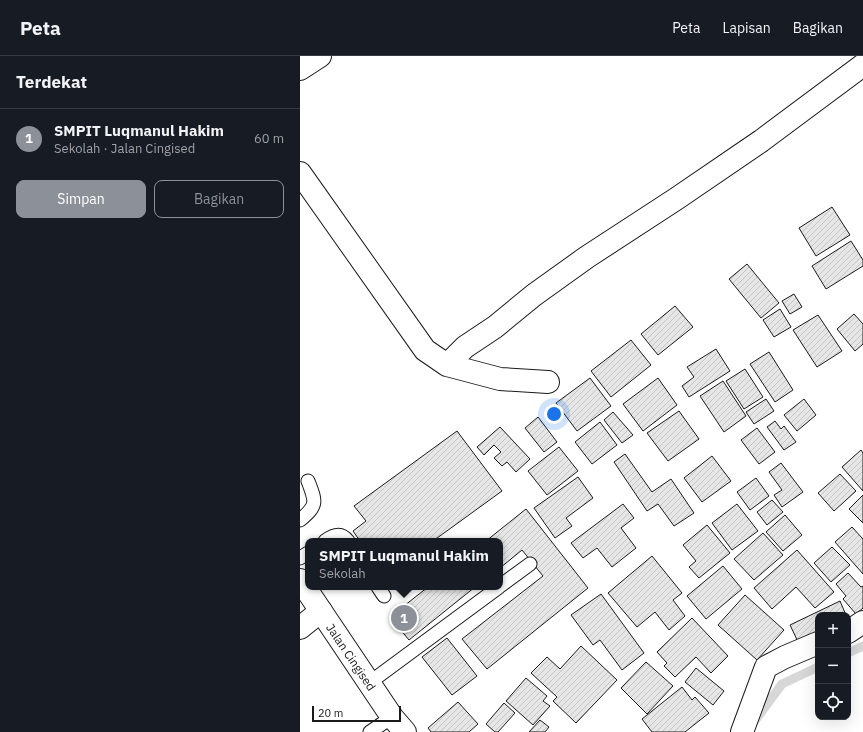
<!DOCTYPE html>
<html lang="id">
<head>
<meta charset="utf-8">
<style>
  :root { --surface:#171b24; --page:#242831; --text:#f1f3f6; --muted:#9ea1a6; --line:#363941; --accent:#8c9099 }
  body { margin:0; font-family:"IBM Plex Sans",sans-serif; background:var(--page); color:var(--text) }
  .controls { position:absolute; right:12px; bottom:12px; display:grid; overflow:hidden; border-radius:8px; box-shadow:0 4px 16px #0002 }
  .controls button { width:36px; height:36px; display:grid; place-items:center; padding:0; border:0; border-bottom:1px solid var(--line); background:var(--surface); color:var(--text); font:20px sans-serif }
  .scale { position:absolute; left:12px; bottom:10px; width:89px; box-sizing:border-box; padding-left:4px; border:2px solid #1a1a1a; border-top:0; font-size:11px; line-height:14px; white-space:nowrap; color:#1a1a1a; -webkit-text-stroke:3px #fff; paint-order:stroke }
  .you { position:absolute; left:254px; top:358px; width:14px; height:14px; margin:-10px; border:3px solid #fff; border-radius:50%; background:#1a73e8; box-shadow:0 0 0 6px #1a73e833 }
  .badge { display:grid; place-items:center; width:26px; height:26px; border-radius:50%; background:var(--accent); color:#fff; font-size:13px; font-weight:700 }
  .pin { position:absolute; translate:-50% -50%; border:2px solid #fff; box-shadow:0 1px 4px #0006 }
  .popup { position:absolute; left:5px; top:482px; width:198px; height:52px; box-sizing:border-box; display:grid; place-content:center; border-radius:8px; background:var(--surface); filter:drop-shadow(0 1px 3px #0005); font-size:13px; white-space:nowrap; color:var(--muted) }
  .popup b { font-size:15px; color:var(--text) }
  .popup::after { content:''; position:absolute; left:50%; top:100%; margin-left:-8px; border:8px solid transparent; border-top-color:var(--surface) }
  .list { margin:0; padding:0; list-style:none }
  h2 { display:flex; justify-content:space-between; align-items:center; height:52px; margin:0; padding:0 16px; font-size:17px }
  h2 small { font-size:13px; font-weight:400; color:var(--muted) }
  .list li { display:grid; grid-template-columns:26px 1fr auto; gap:12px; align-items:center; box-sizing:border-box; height:60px; padding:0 16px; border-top:1px solid var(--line) }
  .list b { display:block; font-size:15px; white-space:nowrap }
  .list p { margin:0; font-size:13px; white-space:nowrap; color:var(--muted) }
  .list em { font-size:13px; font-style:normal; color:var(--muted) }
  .actions { display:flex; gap:8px; padding:12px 16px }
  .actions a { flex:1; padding:9px 0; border:1px solid var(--accent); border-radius:8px; text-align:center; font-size:14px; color:var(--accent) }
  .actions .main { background:var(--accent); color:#fff }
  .icon { flex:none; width:22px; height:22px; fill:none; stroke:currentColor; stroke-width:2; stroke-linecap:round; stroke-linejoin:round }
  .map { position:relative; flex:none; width:563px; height:676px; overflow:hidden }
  header { display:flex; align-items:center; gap:24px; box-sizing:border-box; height:56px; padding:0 20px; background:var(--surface); border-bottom:1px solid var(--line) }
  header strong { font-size:19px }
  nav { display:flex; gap:22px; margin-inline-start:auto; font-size:14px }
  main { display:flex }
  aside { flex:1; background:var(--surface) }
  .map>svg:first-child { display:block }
</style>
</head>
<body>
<header>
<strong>Peta</strong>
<nav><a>Peta</a><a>Lapisan</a><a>Bagikan</a></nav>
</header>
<main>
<aside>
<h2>Terdekat<small></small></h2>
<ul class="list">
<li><span class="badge">1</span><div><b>SMPIT Luqmanul Hakim</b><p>Sekolah · Jalan Cingised</p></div><em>60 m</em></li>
</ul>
<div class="actions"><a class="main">Simpan</a><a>Bagikan</a></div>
</aside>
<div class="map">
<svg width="563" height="676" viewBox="0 0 563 676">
  <defs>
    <pattern id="building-hatch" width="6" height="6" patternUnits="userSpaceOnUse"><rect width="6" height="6" fill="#e6e6e6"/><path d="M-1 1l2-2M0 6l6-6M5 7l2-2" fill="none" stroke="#c5c5c5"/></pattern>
  </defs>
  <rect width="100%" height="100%" fill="#fff"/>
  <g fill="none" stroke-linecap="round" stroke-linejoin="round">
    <path stroke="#d7d7d7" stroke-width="9" d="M 548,597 L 563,590
      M 454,666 L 482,628 L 518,611"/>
  </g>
  <path fill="url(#building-hatch)" stroke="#1a1a1a" d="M 532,151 L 550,179 L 516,200 L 499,172 Z
    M 551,185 L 563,204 L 563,210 L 526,233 L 512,210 Z
    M 447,208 L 479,247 L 461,262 L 429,223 Z
    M 494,238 L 502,251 L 490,258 L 482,245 Z
    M 375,250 L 393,271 L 358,299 L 341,278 Z
    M 480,253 L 491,271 L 474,281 L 463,264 Z
    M 554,258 L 563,268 L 563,288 L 555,295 L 537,273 Z
    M 518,259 L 542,295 L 517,311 L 493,274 Z
    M 331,284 L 351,309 L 311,341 L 291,315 Z
    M 416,293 L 430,315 L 389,341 L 382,330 L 394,321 L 387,311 Z
    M 469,296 L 493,334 L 475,346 L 450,308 Z
    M 445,313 L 463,341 L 444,353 L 426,325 Z
    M 290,322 L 311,350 L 277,375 L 256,347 Z
    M 358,322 L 377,349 L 343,375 L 323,348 Z
    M 423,325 L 446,360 L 424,376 L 400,340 Z
    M 466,343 L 474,355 L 454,368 L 446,356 Z
    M 504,343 L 516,359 L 497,375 L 484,359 Z
    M 379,355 L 399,383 L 368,405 L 347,377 Z
    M 313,356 L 333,379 L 322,387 L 304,364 Z
    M 238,361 L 257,386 L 244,396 L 225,372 Z
    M 475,365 L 481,373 L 484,370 L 496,386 L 484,394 L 467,371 Z
    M 300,366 L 317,389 L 292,408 L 275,386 Z
    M 200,371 L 230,403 L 216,416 L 207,406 L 202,410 L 194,402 L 201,396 L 194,389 L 184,399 L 177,391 Z
    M 457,372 L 475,396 L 459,408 L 441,384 Z
    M 157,375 L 202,435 L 133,485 L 60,485 L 53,475 L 66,465 L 54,450 Z
    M 259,391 L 278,415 L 247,439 L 228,415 Z
    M 561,394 L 563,397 L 563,435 L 542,411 Z
    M 325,398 L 352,436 L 371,423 L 394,457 L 374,470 L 358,448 L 347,455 L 314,406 Z
    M 412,400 L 431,425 L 402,446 L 384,422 Z
    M 481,407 L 503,436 L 482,451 L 474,439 L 482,434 L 469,416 Z
    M 540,418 L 556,435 L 534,455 L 518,437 Z
    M 278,421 L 293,442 L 266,462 L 272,470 L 255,482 L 234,452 Z
    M 456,422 L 469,440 L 450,454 L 437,436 Z
    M 563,439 L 563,467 L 549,453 Z
    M 472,444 L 483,456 L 467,469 L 457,456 Z
    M 323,448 L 334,462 L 321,472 L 336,492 L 312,511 L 297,492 L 283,502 L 271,487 Z
    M 437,448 L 458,475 L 432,494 L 412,467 Z
    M 226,453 L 288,532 L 187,613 L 162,583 L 243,520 L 222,494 L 200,512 L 200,485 L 186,485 Z
    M 485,459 L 502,479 L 483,495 L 466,476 Z
    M 407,469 L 430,497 L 399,522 L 389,511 L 396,505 L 383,489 Z
    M 552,471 L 563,483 L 563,518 L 535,486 Z
    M 463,477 L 483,499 L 454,524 L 434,503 Z
    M 532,491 L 550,509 L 531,526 L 514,507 Z
    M 497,494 L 534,536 L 515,552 L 496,531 L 472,553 L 454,532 Z
    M 352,500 L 382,537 L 373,544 L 385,560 L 369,574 L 355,556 L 337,571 L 308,537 Z
    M 423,510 L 442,533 L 406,563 L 387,540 Z
    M 548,517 L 561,531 L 563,530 L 563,552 L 556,558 L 543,543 L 546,540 L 536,528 Z
    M 128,531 L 175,531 L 109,584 L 90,561 Z
    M 301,538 L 344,597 L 322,614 L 300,584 L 293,589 L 271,559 Z
    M 445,539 L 484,574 L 457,604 L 418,569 Z
    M 540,545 L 546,559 L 518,559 L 518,581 L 500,590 L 490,569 Z
    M 392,562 L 428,600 L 411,617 L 396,601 L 375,621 L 364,610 L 367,607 L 357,596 Z
    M 147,582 L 177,620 L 152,639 L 122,601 Z
    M 281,590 L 317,624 L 276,667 L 253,645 L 257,641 L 231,617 L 247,601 L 260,613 Z
    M 346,606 L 373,630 L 347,658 L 321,632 Z
    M 396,612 L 424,635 L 413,649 L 385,626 Z
    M 226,622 L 247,640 L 243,645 L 250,650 L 233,669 L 206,645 Z
    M 382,631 L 392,644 L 395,641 L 409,657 L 385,676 L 352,676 L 342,663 Z
    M 158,646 L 178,668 L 169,676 L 131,676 L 128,672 Z
    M 204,647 L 215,657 L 198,676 L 195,676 L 186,668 Z
    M 240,664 L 249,671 L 245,676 L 229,676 Z"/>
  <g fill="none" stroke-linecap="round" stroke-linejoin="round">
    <defs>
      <path id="service" d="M 0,464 C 18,449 16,446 8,425
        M 25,485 C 33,479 41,476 48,485
        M 0,502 L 8,497
        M 200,530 L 230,508
        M 78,531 L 84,540
        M 69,627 L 199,531
        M 70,676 L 92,661"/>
      <path id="minor" d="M 0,13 L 20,0
        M 0,117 L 125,294 L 147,309 L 200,323 L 248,326
        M 147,309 L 165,291 L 195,271 L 234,239 L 287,201 L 376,143 L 461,85 L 563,9
        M 0,572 L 21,555
        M 548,576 L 563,566
        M 442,676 L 466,611 L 485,601 L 518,587"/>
      <path id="secondary" d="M 0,524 L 92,661 L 105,676"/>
    </defs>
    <use href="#service" stroke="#1a1a1a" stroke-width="15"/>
    <use href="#minor" stroke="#1a1a1a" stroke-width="24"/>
    <use href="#secondary" stroke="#1a1a1a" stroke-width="24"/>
    <use href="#service" stroke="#fff" stroke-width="13"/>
    <use href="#minor" stroke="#fff" stroke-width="22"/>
    <use href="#secondary" stroke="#fff" stroke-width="22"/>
  </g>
  <g text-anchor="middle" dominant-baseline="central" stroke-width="3" stroke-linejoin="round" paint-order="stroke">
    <g font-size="12" fill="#1a1a1a" stroke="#fff">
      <text transform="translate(51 601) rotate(56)">Jalan Cingised</text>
    </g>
  </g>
</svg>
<div class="controls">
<button>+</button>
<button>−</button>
<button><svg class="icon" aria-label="locate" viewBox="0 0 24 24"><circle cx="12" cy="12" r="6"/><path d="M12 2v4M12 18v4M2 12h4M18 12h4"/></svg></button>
</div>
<div class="scale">20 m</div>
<div class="you"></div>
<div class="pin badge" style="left:104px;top:562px">1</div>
<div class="popup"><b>SMPIT Luqmanul Hakim</b>Sekolah</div>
</div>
</main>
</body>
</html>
